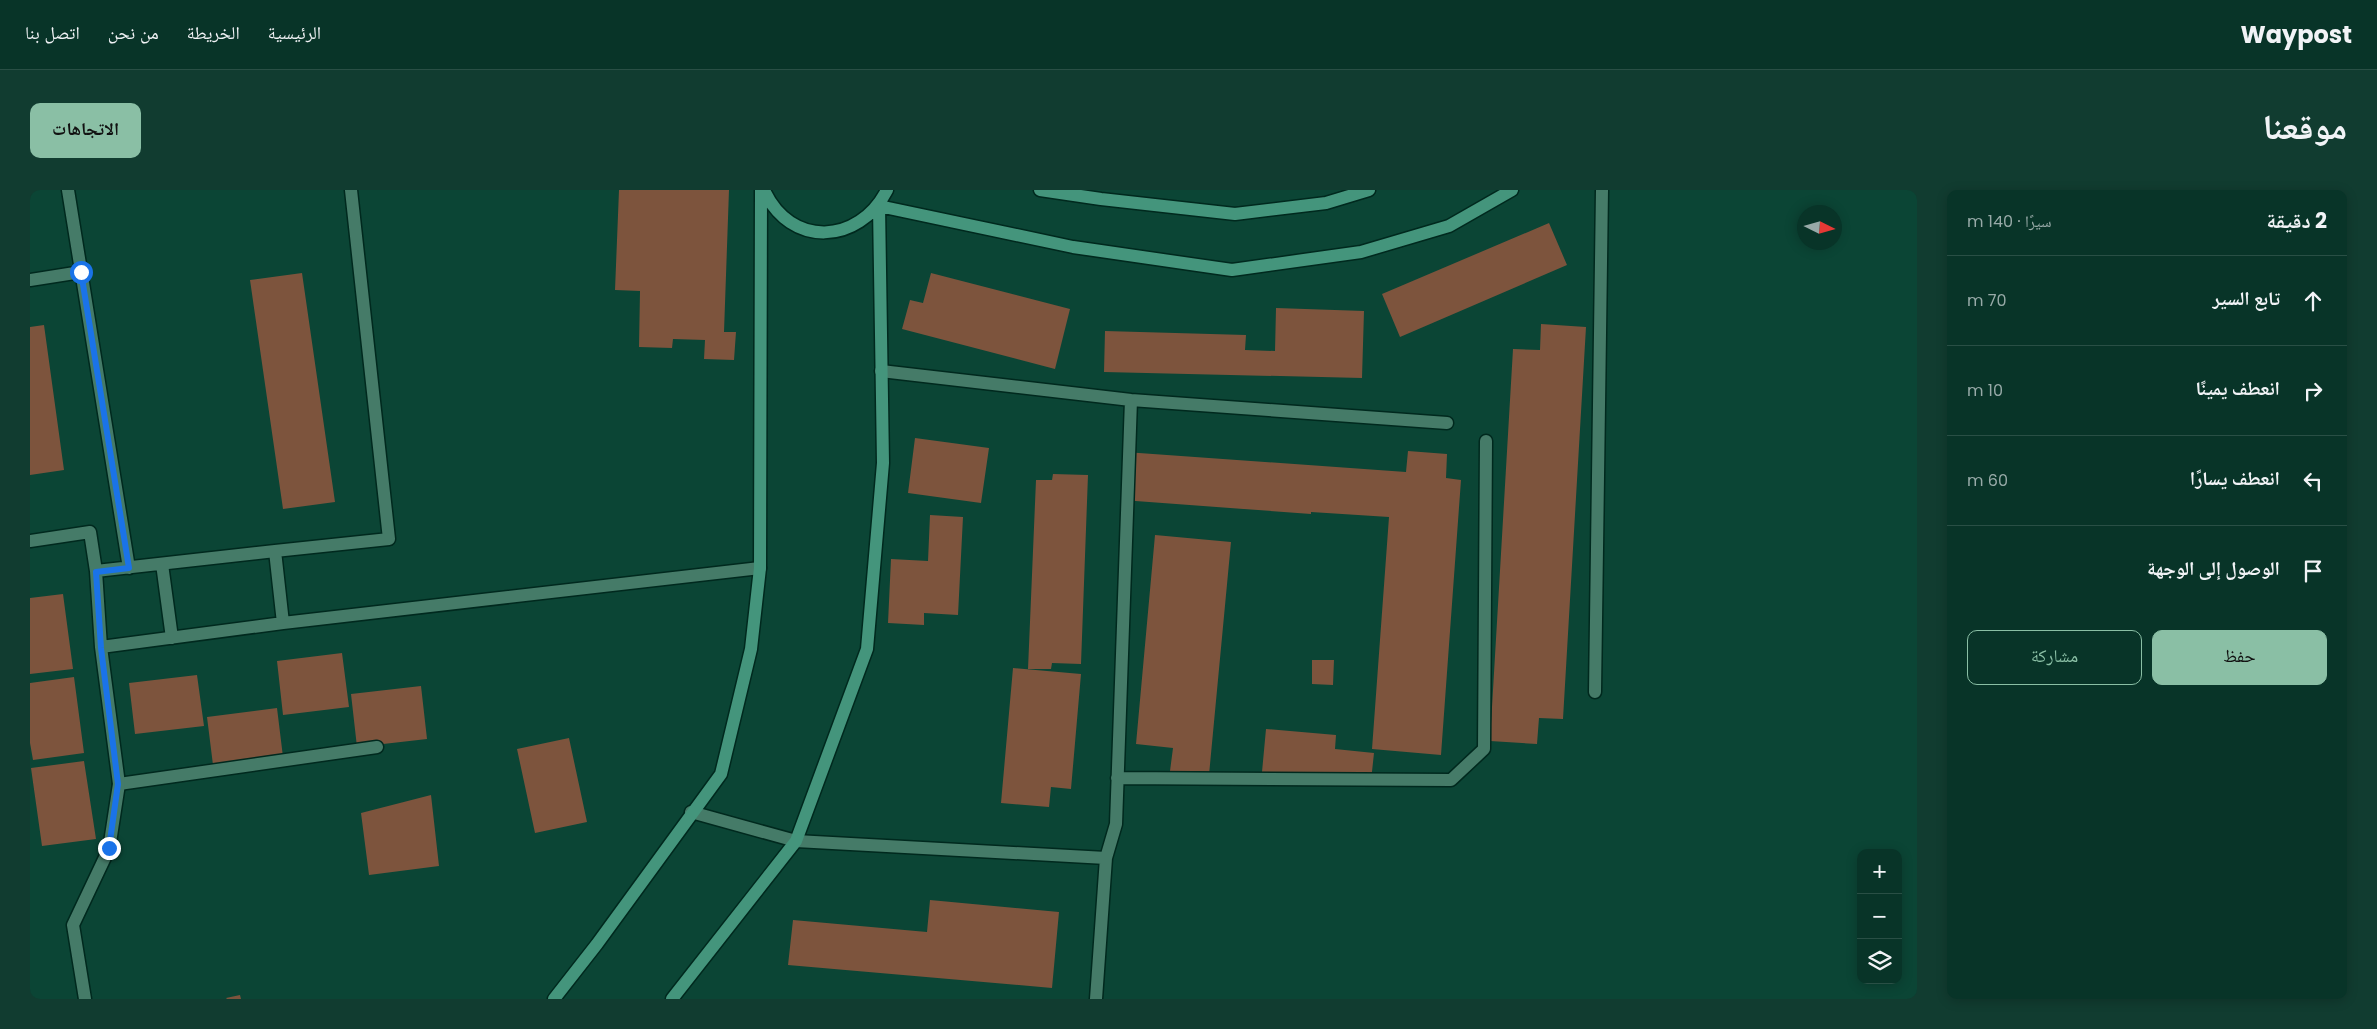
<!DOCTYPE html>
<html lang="ar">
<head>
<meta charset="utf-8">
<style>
  :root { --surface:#083428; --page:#113c30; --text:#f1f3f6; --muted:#98aaa8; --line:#294f45; --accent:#8abfa5 }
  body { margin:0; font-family:Poppins,"Noto Naskh Arabic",sans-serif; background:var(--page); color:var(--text); direction:rtl }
  .controls { position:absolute; right:15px; bottom:15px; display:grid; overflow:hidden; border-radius:10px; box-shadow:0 2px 12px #0003 }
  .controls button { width:45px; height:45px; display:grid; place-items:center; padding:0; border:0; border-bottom:1px solid var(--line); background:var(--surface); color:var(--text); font:25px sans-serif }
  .compass { position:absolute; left:1767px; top:15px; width:45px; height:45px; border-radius:50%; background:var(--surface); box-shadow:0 2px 12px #0003; rotate:95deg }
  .stop { position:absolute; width:15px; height:15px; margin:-11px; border:4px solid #1a73e8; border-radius:50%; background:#fff }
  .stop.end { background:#1a73e8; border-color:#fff; box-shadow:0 1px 5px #0008 }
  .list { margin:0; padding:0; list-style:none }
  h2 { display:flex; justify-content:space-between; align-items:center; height:65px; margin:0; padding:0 20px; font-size:21px }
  h2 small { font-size:16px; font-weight:400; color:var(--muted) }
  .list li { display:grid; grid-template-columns:32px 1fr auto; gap:15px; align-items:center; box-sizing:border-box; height:90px; padding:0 20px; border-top:1px solid var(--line) }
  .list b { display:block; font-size:19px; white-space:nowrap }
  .list em { font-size:16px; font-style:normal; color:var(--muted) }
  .actions { display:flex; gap:10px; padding:15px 20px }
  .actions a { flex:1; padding:11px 0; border:1px solid var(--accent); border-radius:10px; text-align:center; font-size:18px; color:var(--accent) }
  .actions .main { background:var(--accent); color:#111 }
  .icon { flex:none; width:28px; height:28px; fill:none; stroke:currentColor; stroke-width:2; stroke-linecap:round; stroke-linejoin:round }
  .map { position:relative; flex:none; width:1887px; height:809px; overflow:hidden; direction:ltr; border-radius:10px }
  header { display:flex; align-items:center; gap:30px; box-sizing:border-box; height:70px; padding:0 25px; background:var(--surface); border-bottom:1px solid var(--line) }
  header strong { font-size:24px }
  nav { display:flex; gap:28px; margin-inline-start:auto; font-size:18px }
  .intro { display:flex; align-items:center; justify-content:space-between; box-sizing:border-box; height:120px; padding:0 30px }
  h1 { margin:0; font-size:35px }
  .button { padding:12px 22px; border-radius:10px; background:var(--accent); color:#111; font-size:18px; font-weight:700 }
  main { display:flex; gap:30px; padding:0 30px }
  aside { flex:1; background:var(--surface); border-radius:10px; box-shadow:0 2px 12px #0003 }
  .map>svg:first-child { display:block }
</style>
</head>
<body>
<header>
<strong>Waypost</strong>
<nav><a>الرئيسية</a><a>الخريطة</a><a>من نحن</a><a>اتصل بنا</a></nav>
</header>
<div class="intro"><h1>موقعنا</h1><a class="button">الاتجاهات</a></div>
<main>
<aside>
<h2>2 دقيقة<small>سيرًا · 140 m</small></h2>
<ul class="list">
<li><svg class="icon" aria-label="ahead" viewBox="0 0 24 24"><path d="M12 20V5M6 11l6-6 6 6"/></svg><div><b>تابع السير</b></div><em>70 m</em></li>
<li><svg class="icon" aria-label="right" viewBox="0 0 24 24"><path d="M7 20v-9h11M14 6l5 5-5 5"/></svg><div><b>انعطف يمينًا</b></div><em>10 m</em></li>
<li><svg class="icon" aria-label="left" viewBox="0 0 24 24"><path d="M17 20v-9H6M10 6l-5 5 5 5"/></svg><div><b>انعطف يسارًا</b></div><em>60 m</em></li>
<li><svg class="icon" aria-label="arrive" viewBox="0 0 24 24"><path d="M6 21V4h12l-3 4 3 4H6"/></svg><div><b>الوصول إلى الوجهة</b></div></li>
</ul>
<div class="actions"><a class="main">حفظ</a><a>مشاركة</a></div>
</aside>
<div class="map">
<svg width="1887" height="809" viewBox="0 0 1887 809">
  <rect width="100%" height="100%" fill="#0b4535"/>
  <path fill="#7d543d" d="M 589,0 L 699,0 L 694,142 L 706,142 L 704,170 L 674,169 L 675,150 L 643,149 L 642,158 L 609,157 L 610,101 L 585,100 Z
    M 1519,33 L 1537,75 L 1370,147 L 1352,104 Z
    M 272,83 L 305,312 L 253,319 L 220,90 Z
    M 901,83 L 1040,119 L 1025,179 L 872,139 L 880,110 L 893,113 Z
    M 1246,118 L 1334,121 L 1332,188 L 1074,182 L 1075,141 L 1216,145 L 1215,160 L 1245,161 Z
    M 1511,134 L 1556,137 L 1533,529 L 1509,528 L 1507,554 L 1460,551 L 1483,159 L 1510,160 Z
    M 14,135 L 34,280 L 0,285 L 0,137 Z
    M 885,248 L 959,258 L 951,313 L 878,303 Z
    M 1378,261 L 1417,264 L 1416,288 L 1431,290 L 1411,565 L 1342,559 L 1359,327 L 1281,322 L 1281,324 L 1092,310 L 1095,262 L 1376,282 Z
    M 1023,284 L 1058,285 L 1051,474 L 1022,473 L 1021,479 L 998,479 L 1006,290 L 1022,290 Z
    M 900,325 L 933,327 L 928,425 L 894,423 L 894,435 L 858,433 L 861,369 L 898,371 Z
    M 1125,345 L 1201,352 L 1179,585 L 1140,581 L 1143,558 L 1106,554 Z
    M 33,404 L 43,479 L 0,484 L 0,408 Z
    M 312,463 L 319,517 L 253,525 L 247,471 Z
    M 1282,470 L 1304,470 L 1303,495 L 1282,494 Z
    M 983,478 L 1051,484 L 1041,599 L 1021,597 L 1019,617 L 971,613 Z
    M 167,485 L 174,536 L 105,544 L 99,493 Z
    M 44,487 L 54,563 L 3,570 L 0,553 L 0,493 Z
    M 391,496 L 397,549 L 327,557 L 321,504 Z
    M 247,518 L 253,567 L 183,575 L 177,527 Z
    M 1236,539 L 1306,545 L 1305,559 L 1344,563 L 1341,591 L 1232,582 Z
    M 539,548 L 557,632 L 505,643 L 487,559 Z
    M 54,571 L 66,649 L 12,656 L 1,578 Z
    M 401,605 L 409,676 L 339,685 L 331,623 Z
    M 900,710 L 1029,722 L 1022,798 L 758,775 L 763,730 L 897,742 Z
    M 210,805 L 211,809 L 197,809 L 196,808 Z"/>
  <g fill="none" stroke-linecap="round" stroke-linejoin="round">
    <defs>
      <path id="lane" d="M 89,594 L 347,557"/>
      <path id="street" d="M 38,0 L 99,378
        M 0,90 L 51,82
        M 851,181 L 1101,210 L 1417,233
        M 0,351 L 60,342 L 66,381 L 71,457 L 89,594 L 79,659 L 43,735 L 55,809
        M 245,361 L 359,349 L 321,0
        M 132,374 L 142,448
        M 66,381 L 245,361 L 253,433
        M 71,457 L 253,433 L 730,378
        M 1565,502 L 1572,0
        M 1087,588 L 1421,590 L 1454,559 L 1456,251
        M 661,622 L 766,651 L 1076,668 L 1066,809
        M 1076,668 L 1086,634 L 1101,210"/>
      <path id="secondary" d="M 734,0 C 760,58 829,55 857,0
        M 1010,0 L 1071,9 L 1205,24 L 1296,13 L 1339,0
        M 849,16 L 1043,57 L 1202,80 L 1331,62 L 1419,36 L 1482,0
        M 524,809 L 567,754 L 691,584 L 721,459 L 730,378 L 731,0
        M 642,809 L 766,651 L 837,459 L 853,273 L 849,16"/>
    </defs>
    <use href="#lane" stroke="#00291e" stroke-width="15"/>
    <use href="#street" stroke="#00291e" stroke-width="15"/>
    <use href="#secondary" stroke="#00291e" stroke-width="15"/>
    <use href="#lane" stroke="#457b68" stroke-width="12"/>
    <use href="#street" stroke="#457b68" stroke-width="12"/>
    <use href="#secondary" stroke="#44957c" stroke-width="12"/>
  </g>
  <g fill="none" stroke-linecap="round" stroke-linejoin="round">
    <path stroke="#1a73e8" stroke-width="6" d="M 51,82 L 99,378 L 66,382 L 71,458 L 88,594 L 79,658"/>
  </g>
</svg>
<div class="controls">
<button>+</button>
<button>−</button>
<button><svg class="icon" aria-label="layers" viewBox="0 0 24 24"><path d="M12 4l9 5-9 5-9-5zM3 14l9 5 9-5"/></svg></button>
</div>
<svg class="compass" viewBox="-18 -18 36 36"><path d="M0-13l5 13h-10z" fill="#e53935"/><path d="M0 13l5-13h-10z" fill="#98aaa8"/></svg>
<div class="stop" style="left:51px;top:82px"></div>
<div class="stop end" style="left:79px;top:658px"></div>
</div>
</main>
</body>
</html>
